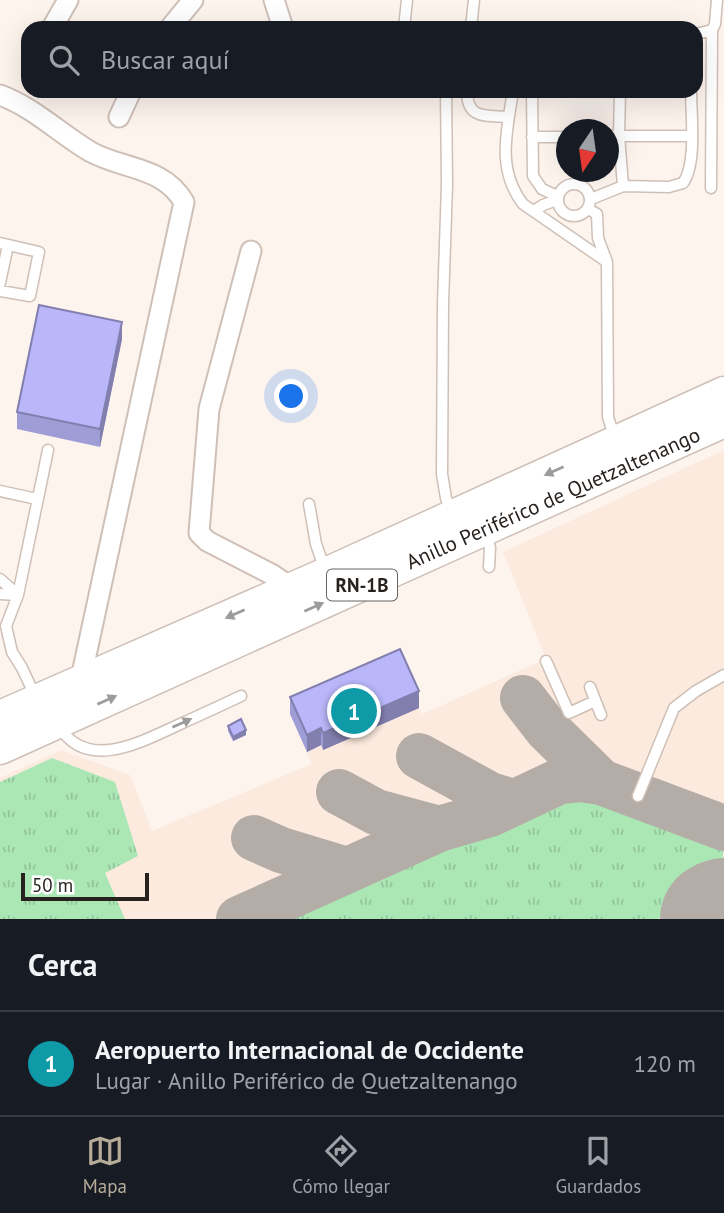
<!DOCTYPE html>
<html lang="es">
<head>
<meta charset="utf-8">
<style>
  :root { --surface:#171b24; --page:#20242c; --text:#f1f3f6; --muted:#9ea1a6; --line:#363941; --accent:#b6ac98 }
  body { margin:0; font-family:"PT Sans",sans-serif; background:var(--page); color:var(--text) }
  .compass { position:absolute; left:556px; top:119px; width:63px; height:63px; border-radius:50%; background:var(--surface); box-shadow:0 7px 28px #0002; rotate:193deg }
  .scale { position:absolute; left:21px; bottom:18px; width:128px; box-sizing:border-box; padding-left:7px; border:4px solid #28221f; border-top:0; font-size:19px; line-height:24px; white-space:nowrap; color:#28221f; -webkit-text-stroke:5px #fff; paint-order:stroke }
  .you { position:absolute; left:292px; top:397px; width:24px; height:24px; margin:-18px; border:5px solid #fff; border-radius:50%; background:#1a73e8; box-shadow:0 0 0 10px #1a73e833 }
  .badge { display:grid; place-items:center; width:46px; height:46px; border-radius:50%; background:var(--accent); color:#fff; font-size:23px; font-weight:700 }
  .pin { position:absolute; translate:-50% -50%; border:4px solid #fff; box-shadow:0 2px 7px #0006 }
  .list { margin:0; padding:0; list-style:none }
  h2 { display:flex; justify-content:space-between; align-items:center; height:91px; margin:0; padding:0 28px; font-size:30px }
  h2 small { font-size:23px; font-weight:400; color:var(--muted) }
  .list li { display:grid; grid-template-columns:46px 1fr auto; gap:21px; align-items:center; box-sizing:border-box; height:105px; padding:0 28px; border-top:2px solid var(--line) }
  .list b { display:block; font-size:26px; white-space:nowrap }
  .list p { margin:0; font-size:23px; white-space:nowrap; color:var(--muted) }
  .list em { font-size:23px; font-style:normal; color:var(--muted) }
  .icon { flex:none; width:38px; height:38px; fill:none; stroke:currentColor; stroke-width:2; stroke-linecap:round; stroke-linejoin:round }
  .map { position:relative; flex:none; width:724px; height:919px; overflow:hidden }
  .search { position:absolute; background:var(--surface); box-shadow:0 7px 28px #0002; left:21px; right:21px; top:21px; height:77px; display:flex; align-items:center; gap:18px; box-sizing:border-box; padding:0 24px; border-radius:21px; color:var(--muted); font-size:26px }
  .sheet { height:196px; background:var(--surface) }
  nav { display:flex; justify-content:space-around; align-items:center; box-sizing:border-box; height:98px; border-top:2px solid var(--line); background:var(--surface); font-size:19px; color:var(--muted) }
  nav a { display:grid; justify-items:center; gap:4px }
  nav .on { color:var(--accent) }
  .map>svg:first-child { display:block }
</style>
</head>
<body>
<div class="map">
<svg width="724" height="919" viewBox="0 0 724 919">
  <defs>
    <pattern id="grass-tufts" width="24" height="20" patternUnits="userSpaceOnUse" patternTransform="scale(1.75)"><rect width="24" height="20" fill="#abe6b5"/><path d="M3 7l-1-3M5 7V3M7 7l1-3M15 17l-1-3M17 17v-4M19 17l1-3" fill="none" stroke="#93c59b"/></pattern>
  </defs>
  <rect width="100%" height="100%" fill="#fdf4ee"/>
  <path fill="#fceadf" d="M 724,450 L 724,919 L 0,919 L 0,778 L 61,750 L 130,775 L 152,831 L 312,764 L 290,714 L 400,666 L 422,714 L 546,659 L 503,552 Z"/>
  <path fill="url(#grass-tufts)" d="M 52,758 L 115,782 L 138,856 L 105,873 L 125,919 L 0,919 L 0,782 Z
    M 570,799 L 606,805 L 723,850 L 724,884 L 717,892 L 657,919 L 289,919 L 556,800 Z"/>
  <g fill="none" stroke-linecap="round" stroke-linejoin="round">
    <path stroke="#b4aca6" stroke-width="46" d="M 523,698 L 547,729 L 601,782
      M 419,756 L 490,795 L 513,802
      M 339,792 L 376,812 L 439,829
      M 254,838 L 281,850 L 347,870
      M 722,918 L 724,915
      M 239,919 L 439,829 L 490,814 L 560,781 L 580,779 L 601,782 L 724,828"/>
    <path stroke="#b4aca6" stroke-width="116" d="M 718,919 L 724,916"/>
    <defs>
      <path id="service" d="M 404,28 L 407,0
        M 471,28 L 474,0
        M 696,34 L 712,30
        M 446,91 L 447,185 L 443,304 L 442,474 L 446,498 L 451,513
        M 467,91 C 467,120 486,115 509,117
        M 513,91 C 507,131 496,169 523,204 L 607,262
        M 532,91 L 533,176 L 542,189 L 557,196
        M 620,91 L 619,136 L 623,186
        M 608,136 L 691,136
        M 532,137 L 566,137
        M558 200a16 16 0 1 1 32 0a16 16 0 1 1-32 0Z
        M 711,188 L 712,30 L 715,24 L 717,0
        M 591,199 L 623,186 L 669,187 L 683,183 C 697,164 691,115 691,91
        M 588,209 L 597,214 L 598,238 L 607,262 L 608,417 L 615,439
        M 534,211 L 543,205 L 557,200
        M 0,243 L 39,252 L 30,296 L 0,291
        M 0,283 L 8,245
        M 0,491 L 37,499
        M 309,504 L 316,544 L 325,570
        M 486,533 L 490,548 L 489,567
        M 0,579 L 18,595
        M 0,594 L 17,595
        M 546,661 L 569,713 L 595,701
        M 590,687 L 601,715
        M 36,698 L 22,668 L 12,652 L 6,626 L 18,595 L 48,450
        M 59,726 C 86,772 141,742 176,726 C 198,716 220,706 241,696
        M 638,796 L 674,708 L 696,691 L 724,675"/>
      <path id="minor" d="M 274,0 L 283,28
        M 52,28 L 68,0
        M 170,28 L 193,0
        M 0,95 C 35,108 60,134 91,152 C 124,170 163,166 184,202 L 80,683
        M 119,117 L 131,91
        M 251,251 L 209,409 L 199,533 L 207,541 L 273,575 L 292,588"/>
      <path id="trunk" d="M 0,717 L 326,574 L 724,393
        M 0,748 L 724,421"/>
    </defs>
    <use href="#service" stroke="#cfc0b7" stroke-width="13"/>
    <use href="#minor" stroke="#cfc0b7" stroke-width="23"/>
    <use href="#trunk" stroke="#cfc0b7" stroke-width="35"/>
    <use href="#service" stroke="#fff" stroke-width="10"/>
    <use href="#minor" stroke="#fff" stroke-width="19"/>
    <use href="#trunk" stroke="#fff" stroke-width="32"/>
  </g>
  <path fill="#9f9dd6" d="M 122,339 L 100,447 L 17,429 L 17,412 Z
    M 290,697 L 419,708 L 323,750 L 321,745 L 307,752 L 290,714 Z
    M 228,726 L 246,735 L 233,741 L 228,731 Z"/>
  <path fill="#827fae" d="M 122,322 L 122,339 L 100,447 L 100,429 Z
    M 419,691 L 419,708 L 323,750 L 323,733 Z
    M 321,728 L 321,745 L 307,752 L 307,735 Z
    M 246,730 L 246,735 L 233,741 L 233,737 Z"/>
  <path fill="#b9b6f9" stroke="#827fae" stroke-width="2" d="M 39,305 L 122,322 L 100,429 L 17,412 Z
    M 400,649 L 419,691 L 323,733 L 321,728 L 307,735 L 290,697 Z
    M 241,719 L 246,730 L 233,737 L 228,726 Z"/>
  <defs><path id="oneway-solid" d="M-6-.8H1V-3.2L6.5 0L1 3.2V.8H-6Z" transform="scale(1.75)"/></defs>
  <g fill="#9e9c9a">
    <use href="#oneway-solid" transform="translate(554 471) rotate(156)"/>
    <use href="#oneway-solid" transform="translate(314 607) rotate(-24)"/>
    <use href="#oneway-solid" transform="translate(235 614) rotate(156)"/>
    <use href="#oneway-solid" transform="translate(107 700) rotate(-24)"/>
    <use href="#oneway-solid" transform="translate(182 723) rotate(-24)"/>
  </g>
  <g text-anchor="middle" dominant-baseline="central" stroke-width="5" stroke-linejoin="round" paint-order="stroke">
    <rect fill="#fff" stroke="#686462" stroke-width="2" x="327" y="569.5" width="70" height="31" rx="5"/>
    <g font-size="19" font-weight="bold" fill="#28221f">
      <text x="362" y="585">RN-1B</text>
    </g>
    <g font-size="21" fill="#28221f" stroke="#fff">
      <text transform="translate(553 498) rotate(-24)">Anillo Periférico de Quetzaltenango</text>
    </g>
  </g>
</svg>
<svg class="compass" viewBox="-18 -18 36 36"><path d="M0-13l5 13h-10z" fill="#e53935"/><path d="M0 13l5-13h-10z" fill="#9ea1a6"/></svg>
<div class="scale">50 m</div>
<div class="you"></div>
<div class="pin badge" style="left:354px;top:711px;background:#0f9aa8">1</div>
<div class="search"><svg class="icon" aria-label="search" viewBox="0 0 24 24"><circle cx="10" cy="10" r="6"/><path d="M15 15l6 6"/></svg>Buscar aquí</div>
</div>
<section class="sheet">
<h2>Cerca<small></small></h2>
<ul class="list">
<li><span class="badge" style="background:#0f9aa8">1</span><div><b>Aeropuerto Internacional de Occidente</b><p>Lugar · Anillo Periférico de Quetzaltenango</p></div><em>120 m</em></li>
</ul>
</section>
<nav>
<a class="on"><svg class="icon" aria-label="map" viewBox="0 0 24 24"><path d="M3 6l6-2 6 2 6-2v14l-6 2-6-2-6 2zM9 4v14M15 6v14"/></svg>Mapa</a>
<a><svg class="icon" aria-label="directions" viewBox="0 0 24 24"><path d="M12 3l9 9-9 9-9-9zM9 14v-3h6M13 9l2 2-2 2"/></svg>Cómo llegar</a>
<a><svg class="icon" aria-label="saved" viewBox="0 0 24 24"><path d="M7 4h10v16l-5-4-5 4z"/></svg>Guardados</a>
</nav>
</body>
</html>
